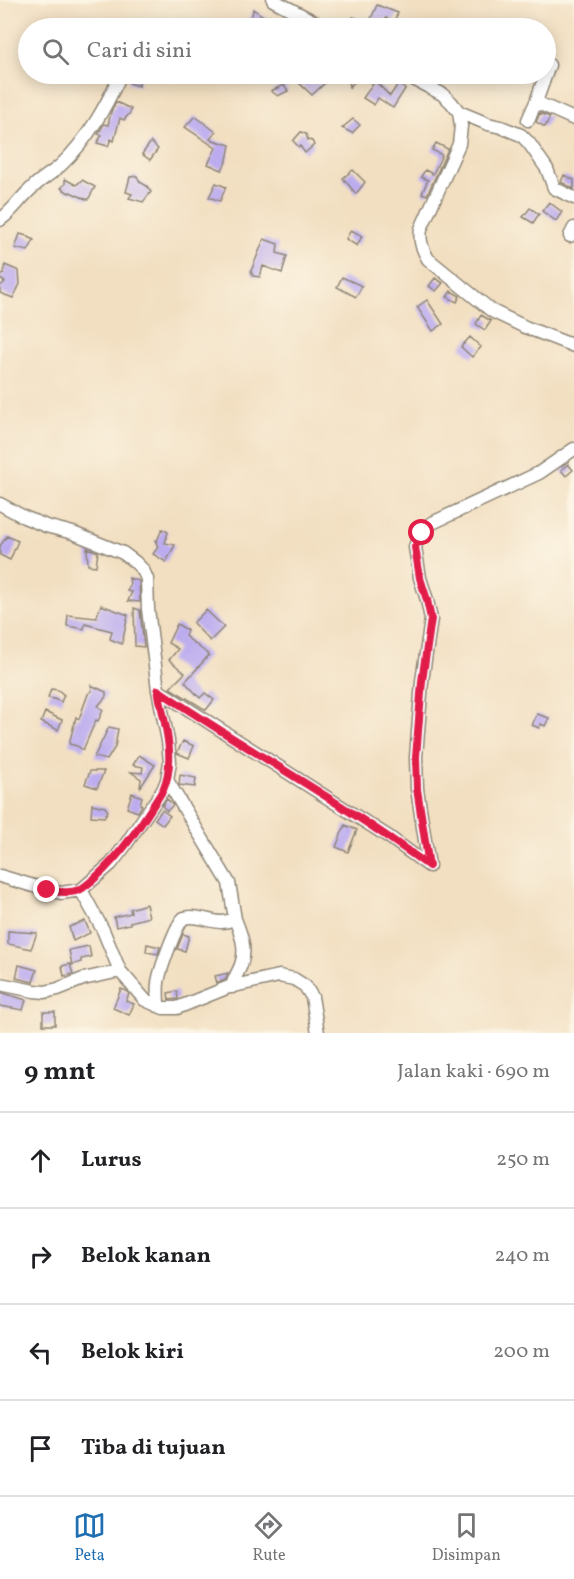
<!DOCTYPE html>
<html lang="id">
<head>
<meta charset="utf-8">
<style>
  :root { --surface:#fff; --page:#f2f2f2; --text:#202124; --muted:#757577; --line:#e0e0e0; --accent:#1f6fb2 }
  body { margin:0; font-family:Vollkorn,serif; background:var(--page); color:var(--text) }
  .stop { position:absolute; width:18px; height:18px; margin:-14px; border:4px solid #e11d48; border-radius:50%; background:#fff }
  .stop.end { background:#e11d48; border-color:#fff; box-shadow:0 2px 6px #0008 }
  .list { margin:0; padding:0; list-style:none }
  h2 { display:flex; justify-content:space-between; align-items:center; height:78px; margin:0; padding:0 24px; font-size:26px }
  h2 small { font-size:20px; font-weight:400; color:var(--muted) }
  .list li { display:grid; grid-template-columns:39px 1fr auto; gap:18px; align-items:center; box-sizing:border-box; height:96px; padding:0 24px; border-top:2px solid var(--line) }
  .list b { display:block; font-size:22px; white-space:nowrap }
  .list em { font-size:20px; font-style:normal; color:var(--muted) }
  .icon { flex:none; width:33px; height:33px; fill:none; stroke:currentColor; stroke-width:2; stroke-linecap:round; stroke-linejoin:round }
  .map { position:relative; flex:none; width:574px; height:1033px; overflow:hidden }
  .search { position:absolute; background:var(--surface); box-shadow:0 3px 15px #0003; left:18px; right:18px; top:18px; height:66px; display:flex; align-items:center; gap:15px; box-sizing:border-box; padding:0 21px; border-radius:33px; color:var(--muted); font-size:22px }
  .sheet { height:462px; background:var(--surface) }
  nav { display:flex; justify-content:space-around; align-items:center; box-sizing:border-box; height:84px; border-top:2px solid var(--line); background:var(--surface); font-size:16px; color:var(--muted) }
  nav a { display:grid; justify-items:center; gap:3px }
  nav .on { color:var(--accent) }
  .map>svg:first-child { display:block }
</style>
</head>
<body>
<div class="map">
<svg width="574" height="1033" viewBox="0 0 574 1033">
  <rect width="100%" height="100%" fill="#fcf5e5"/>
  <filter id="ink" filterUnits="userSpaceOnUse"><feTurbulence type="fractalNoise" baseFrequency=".0167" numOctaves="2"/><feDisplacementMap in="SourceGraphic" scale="12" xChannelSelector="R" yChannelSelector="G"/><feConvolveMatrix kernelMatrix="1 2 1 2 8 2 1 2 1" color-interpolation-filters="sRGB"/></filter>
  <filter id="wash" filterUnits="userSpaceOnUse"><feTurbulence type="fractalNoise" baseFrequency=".008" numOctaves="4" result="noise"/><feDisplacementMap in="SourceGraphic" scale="24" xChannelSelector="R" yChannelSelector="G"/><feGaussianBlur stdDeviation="1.35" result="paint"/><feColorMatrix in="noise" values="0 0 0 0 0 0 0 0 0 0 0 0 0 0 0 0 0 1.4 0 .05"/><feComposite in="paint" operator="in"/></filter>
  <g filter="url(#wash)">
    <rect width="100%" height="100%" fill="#f2dfc1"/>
    <g id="blocks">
      <path fill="#bcacef" d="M 377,5 L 398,13 L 394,21 L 386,18 L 383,26 L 370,21 Z
        M 253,9 L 269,20 L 267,24 L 262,28 L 246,21 L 252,15 Z
        M 353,17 L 382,28 L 348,28 Z
        M 129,74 L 137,74 L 143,78 L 139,81 L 139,86 L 129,83 Z
        M 308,74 L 316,74 L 324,77 L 326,82 L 312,95 L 298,82 Z
        M 348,74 L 360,74 L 350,87 Z
        M 375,81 L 390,96 L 398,84 L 405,89 L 393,108 L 378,98 L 374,105 L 363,98 Z
        M 284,85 L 288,91 L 278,96 L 271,91 Z
        M 116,102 L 131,109 L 130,113 L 124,120 L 120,118 L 114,141 L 111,139 L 108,146 L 97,143 L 102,135 L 98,134 L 104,124 L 108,125 L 111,112 Z
        M 540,113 L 550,117 L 545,127 L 536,122 Z
        M 195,116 L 216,132 L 210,139 L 230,145 L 227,160 L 222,170 L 208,164 L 216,148 L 185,127 Z
        M 353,119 L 360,125 L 352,133 L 342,128 Z
        M 301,132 L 306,134 L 308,140 L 312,141 L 314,145 L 305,153 L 300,146 L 299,147 L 293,141 Z
        M 151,142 L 158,149 L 150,160 L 142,154 Z
        M 436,143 L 448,149 L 427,195 L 422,193 L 428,180 L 421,177 L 425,170 L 433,174 L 442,155 L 432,150 Z
        M 353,170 L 365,182 L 356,194 L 343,178 Z
        M 564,175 L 574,180 L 574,189 L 561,182 Z
        M 137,176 L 140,182 L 147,186 L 151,192 L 143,202 L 129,198 L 132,194 L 126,192 L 130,177 Z
        M 65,179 L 76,185 L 82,180 L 95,187 L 88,200 L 70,192 L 69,193 L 61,188 L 65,184 Z
        M 216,183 L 226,187 L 220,201 L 209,197 Z
        M 549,202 L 562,212 L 556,221 L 542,211 Z
        M 530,208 L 539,214 L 533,223 L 523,217 Z
        M 351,230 L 362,236 L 357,246 L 346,239 Z
        M 20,234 L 27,236 L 34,240 L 28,251 L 15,248 Z
        M 264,239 L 278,244 L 277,253 L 287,256 L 282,273 L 263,266 L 260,277 L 253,276 L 251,271 Z
        M 5,265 L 19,271 L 20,284 L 13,298 L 0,293 L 0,286 L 5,282 L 0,279 L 0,276 L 4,274 Z
        M 342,277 L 362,286 L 356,297 L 337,287 Z
        M 435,278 L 443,283 L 436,291 L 429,286 Z
        M 451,291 L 460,296 L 457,302 L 447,297 Z
        M 427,300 L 443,324 L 433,331 L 417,307 Z
        M 481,315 L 491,321 L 485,330 L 476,324 Z
        M 470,337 L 481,347 L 472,357 L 461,347 Z
        M 568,464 L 573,470 L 566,476 L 561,470 Z
        M 162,529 L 168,532 L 165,543 L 175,545 L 166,562 L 153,554 L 158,547 L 155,540 L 157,541 Z
        M 7,536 L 18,541 L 10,560 L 0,555 L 0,546 Z
        M 87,548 L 98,552 L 96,566 L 88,565 Z
        M 129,578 L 139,581 L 140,602 L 128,601 L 132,592 L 127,591 L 130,585 Z
        M 101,605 L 128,615 L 122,644 L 110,639 L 112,631 L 85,624 L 84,629 L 67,626 L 68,615 L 96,618 Z
        M 134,608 L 140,610 L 144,647 L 135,646 Z
        M 206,610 L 224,627 L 210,641 L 193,623 Z
        M 177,624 L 187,630 L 185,636 L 209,655 L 185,682 L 200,698 L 205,693 L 214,700 L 206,710 L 170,688 L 185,673 L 169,660 L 178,649 L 168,643 Z
        M 91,685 L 106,692 L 106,697 L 98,706 L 103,710 L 98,721 L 96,720 L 83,750 L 77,746 L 69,744 L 76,717 L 79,719 L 88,694 L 92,691 Z
        M 51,689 L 58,690 L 64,695 L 61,702 L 54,699 L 48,698 Z
        M 45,712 L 62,720 L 58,730 L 41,722 Z
        M 537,714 L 549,718 L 545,726 L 541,724 L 539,728 L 532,725 Z
        M 109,727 L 118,729 L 115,747 L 107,760 L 94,757 Z
        M 183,741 L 194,746 L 189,758 L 177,753 Z
        M 139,755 L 155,765 L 140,788 L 141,779 L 131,772 L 142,773 L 143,767 L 133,765 Z
        M 90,771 L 104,771 L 97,788 L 85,784 Z
        M 180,775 L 196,778 L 195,787 L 179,785 Z
        M 132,793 L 142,797 L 140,804 L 142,805 L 138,812 L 127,808 Z
        M 167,799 L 173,805 L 167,811 L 162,806 Z
        M 92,804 L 105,807 L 108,811 L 104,817 L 91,816 Z
        M 162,810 L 170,816 L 163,825 L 155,819 Z
        M 345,825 L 357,830 L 348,852 L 336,847 Z
        M 146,904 L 149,917 L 130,922 L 130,924 L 116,927 L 114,917 L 131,913 L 130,909 Z
        M 85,921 L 90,933 L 73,941 L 69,927 Z
        M 8,931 L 37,933 L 31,949 L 8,944 Z
        M 183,934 L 189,936 L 185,951 L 177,949 Z
        M 147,944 L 160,947 L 158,954 L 146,952 Z
        M 89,946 L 91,957 L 81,959 L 81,962 L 72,965 L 69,950 Z
        M 70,964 L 73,974 L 64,976 L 62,966 Z
        M 19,965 L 37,970 L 33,982 L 16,978 Z
        M 228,973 L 225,980 L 217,983 L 215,976 Z
        M 121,989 L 126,991 L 129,994 L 126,1001 L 134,1004 L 129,1015 L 113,1008 Z
        M 177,991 L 178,999 L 169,1000 L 168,993 Z
        M 0,992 L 26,1000 L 23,1010 L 0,1006 Z
        M 43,1012 L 55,1012 L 55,1025 L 43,1025 Z"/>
    </g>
  </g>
  <g filter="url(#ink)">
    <use href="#blocks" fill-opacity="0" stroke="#8e8576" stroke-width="1.5"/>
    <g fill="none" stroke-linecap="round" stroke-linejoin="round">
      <defs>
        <path id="minor" d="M 273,0 L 326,28
          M 404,74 L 442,94 L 451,102 L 459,112 L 488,124 L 501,127 L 521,135 L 529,143 L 547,169 L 554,188 L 574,198
          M 536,102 L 549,65
          M 459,112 L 461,126 L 459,144 L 421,229 C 419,241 422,248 428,259 L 492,311 L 525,327 L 574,346
          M 528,120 L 536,102 L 574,119
          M 0,220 C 15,209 20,198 33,187 C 42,178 53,173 62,164 C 89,138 106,106 121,74
          M 570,236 L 574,228
          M 0,504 L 24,517 L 46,526 L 73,533 L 123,553 L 135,562 L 143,570 L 147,579 L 148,609 L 158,690 L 168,741 L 170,762 L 167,780 L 163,790 L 124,847 L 111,864 L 81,890 L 61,893 L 47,890 L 0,876
          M 158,690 L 389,837 L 429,866
          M 429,866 L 417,789 L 416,757 L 422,681 L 431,619 L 427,600 L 420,578 L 415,547 L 417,541 L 430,524 L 539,473 L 574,449
          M 81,890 L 103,930 L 120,971 L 145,1000 L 163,1008 L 177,1008 L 229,987 L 279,976 L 294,979 L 305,986 L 312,997 L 318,1033
          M 0,984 L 34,991 L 45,992 L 58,989 L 83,979 L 120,971
          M 232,987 C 233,979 238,973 241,965 C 247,949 241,934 235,919
          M 158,1006 C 158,999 157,990 158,983 C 159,973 177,921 184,918 C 194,914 211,922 222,922 C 226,922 231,920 235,919 L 229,883 L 167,780"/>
      </defs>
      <use href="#minor" stroke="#8e8576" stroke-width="15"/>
      <use href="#minor" stroke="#fff" stroke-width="12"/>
    </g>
  </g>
  <g fill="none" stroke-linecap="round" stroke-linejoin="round" filter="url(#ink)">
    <path stroke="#e11d48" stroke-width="8" d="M 47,890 C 57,892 69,894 79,890 C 84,888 90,882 94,879 C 123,853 143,822 163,790 C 177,758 164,722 158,690 C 247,750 342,802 429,866 L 417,789 L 416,757 L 422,681 L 431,619 L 427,600 L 420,578 L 415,547 L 422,533"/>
  </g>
</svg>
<div class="stop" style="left:422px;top:533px"></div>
<div class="stop end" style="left:47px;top:890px"></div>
<div class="search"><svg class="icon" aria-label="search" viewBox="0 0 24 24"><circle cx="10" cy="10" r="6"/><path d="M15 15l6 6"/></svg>Cari di sini</div>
</div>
<section class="sheet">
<h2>9 mnt<small>Jalan kaki · 690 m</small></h2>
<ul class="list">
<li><svg class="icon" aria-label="ahead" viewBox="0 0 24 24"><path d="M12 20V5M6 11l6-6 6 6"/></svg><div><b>Lurus</b></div><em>250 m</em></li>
<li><svg class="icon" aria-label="right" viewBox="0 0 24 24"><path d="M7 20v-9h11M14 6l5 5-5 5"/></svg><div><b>Belok kanan</b></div><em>240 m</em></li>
<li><svg class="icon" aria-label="left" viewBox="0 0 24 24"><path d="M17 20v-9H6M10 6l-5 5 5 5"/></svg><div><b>Belok kiri</b></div><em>200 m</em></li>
<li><svg class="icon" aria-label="arrive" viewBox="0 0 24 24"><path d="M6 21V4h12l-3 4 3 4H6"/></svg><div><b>Tiba di tujuan</b></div></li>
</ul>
</section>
<nav>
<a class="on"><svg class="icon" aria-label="map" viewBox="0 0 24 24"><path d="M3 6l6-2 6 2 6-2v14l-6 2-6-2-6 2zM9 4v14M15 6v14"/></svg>Peta</a>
<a><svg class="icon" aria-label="directions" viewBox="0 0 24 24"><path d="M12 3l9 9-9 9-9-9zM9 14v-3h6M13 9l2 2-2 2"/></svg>Rute</a>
<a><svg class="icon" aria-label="saved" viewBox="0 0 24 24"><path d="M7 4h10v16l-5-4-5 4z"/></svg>Disimpan</a>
</nav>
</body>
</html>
